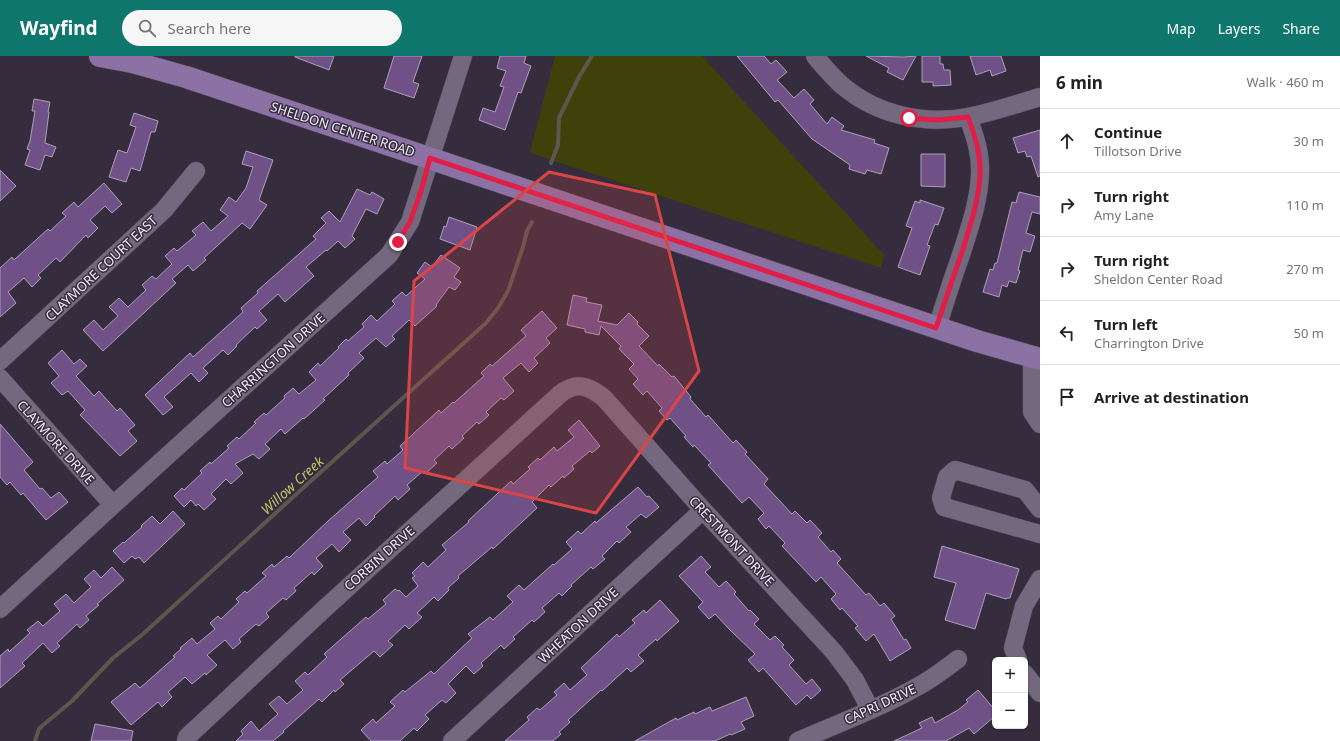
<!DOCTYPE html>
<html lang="en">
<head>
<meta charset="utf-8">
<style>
  :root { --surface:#fff; --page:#f6f6f6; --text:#202124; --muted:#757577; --line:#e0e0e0; --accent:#0f766e }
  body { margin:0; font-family:"Noto Sans",sans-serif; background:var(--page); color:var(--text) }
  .controls { position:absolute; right:12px; bottom:12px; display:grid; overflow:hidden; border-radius:6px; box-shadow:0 1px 3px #0004 }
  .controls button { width:36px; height:36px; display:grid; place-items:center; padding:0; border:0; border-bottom:1px solid var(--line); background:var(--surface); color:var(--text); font:20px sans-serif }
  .stop { position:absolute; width:12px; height:12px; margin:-9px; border:3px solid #e11d48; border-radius:50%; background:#fff }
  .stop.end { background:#e11d48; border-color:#fff; box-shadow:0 1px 4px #0008 }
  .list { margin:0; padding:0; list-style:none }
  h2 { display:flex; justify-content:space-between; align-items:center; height:52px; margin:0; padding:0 16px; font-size:17px }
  h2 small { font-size:13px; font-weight:400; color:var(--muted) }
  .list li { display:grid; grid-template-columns:26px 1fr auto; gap:12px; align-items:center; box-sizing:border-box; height:64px; padding:0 16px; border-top:1px solid var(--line) }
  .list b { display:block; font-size:15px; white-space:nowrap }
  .list p { margin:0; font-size:13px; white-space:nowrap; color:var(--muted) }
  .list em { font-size:13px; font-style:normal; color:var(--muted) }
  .icon { flex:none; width:22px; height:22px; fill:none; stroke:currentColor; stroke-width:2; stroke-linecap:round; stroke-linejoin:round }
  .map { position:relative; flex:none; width:1040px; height:685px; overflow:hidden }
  header { display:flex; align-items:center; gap:24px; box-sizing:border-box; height:56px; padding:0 20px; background:var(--accent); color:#fff }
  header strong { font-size:19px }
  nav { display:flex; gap:22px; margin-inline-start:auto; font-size:14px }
  .search { width:280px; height:36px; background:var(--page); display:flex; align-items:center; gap:10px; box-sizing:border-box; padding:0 14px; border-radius:22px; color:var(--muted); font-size:15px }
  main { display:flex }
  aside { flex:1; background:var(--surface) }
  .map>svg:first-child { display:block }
</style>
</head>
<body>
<header>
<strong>Wayfind</strong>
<div class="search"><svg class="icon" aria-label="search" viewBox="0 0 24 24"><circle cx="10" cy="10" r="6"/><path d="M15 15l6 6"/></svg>Search here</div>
<nav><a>Map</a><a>Layers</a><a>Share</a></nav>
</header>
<main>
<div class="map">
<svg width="1040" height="685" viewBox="0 0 1040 685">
  <rect width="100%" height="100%" fill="#352c3e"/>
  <path fill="#3f410b" d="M 555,0 L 702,0 L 884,199 L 881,212 L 530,97 Z"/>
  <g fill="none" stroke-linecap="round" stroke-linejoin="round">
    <path stroke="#5a584e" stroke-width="4" d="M 551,107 L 558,89 L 559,62 L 579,21 L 592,0
      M 35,685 L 39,673 L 42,670 L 72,645 L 113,602 L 143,578 L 292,442 L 486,267 L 498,252 L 508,235 L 523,191 L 527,175 L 532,166"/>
  </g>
  <path fill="#6f5188" stroke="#aca1b7" d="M 295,0 L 334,0 L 329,14 L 295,1 Z
    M 394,0 L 422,0 L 413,26 L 419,28 L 414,42 L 384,32 Z
    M 500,0 L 526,0 L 524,7 L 531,10 L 521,37 L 518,36 L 505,74 L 479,64 L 483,52 L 495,56 L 504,31 L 500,30 L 506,15 L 497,12 Z
    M 737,0 L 764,0 L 771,8 L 776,4 L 787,16 L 777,24 L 794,42 L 804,33 L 814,44 L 810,48 L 827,68 L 832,61 L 844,70 L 841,74 L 875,84 L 874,87 L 889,92 L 881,118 L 867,114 L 865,118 L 849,113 L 850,109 L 812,83 L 778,44 L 775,46 Z
    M 866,0 L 904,1 L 916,0 L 903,24 L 887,16 L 889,12 Z
    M 922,0 L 940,0 L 940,8 L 943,8 L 944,14 L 950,14 L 951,29 L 933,30 L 933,26 L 922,26 Z
    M 970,0 L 1001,0 L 1006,15 L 992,20 L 990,14 L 976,19 Z
    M 34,43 L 50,46 L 48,56 L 49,56 L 45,87 L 56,91 L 52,101 L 45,99 L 40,114 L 25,109 L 30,94 L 27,93 L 30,85 L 35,55 L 32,55 Z
    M 134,57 L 158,65 L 155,76 L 151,76 L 140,115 L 131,112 L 126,126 L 109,121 L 118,94 L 127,97 L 136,71 L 130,69 Z
    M 1040,74 L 1040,120 L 1038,121 L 1031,100 L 1027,101 L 1025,95 L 1018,97 L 1013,82 Z
    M 246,95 L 273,104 L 259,144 L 267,149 L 250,173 L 242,167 L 204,202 L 206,204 L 193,215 L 188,209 L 172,223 L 176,227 L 103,295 L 83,274 L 94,264 L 103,274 L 118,260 L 109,251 L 119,242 L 128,251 L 146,234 L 142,229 L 152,220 L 156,223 L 172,208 L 165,200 L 174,192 L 177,195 L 196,179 L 192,175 L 203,166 L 211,175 L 228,160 L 220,154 L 229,141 L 236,146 L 246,132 L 253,111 L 242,108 Z
    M 921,98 L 945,98 L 945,131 L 921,130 Z
    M 0,114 L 16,130 L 0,145 Z
    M 104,127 L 122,148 L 112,157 L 105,150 L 90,164 L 98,172 L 88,182 L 86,179 L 60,206 L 56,202 L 38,219 L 41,222 L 32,231 L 24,222 L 8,236 L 16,247 L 0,261 L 0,212 L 12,201 L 14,204 L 48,173 L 50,175 L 66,160 L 62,157 L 74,146 L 78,151 Z
    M 357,133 L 370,139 L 372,136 L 384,143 L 377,158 L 366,153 L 352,180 L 355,183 L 345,192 L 338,185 L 327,195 L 326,194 L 306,211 L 314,220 L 285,246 L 278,238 L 259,255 L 267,264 L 257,273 L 255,271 L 236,289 L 237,290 L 228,299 L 223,294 L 203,312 L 208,317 L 199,326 L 191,317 L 164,341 L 173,351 L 163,359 L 145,339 L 190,297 L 193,301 L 243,256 L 241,252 L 258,237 L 257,235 L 316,183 L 313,180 L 326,167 L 321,162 L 329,155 L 340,166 Z
    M 1019,136 L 1040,141 L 1040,158 L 1032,156 L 1026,177 L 1035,180 L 1030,196 L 1023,194 L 1018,214 L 1020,215 L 1016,227 L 1009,225 L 1007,231 L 1002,229 L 999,241 L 983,236 L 990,213 L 993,214 L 995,207 L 997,207 L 1012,146 L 1016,147 Z
    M 920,144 L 944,152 L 938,169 L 935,168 L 927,189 L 930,190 L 920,219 L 898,211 L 912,172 L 906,170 L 915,145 L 920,147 Z
    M 449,161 L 477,171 L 470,194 L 440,183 L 444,170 L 446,171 Z
    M 441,199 L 460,212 L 454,221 L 461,226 L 455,234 L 449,231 L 436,249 L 437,250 L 415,270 L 409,264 L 392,280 L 395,283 L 386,291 L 376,282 L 359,297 L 364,302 L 348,317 L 349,319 L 323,343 L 325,344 L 304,363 L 303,362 L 285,378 L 281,373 L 265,388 L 270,393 L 259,403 L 253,398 L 235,408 L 243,417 L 231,428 L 226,423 L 211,438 L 216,443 L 204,454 L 198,448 L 196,450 L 191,444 L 184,451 L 174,440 L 182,432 L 184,434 L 202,417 L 200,415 L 210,406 L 211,408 L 229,392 L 227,390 L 237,381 L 239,383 L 256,367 L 254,366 L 264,357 L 266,359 L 285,342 L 284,340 L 293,332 L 299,338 L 316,324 L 309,316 L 318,307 L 320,310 L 339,292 L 338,291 L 346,283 L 348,285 L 364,271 L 362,268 L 371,259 L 377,265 L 395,248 L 392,245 L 402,236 L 406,240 L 425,223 L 417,217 L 425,206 L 432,211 Z
    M 573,239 L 587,242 L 586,246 L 602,249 L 598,265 L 617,269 L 629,257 L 638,266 L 637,268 L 649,280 L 639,290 L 658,310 L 659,308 L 672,321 L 674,320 L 691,341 L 690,343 L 706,361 L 708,359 L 733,387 L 736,384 L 747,396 L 745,398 L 768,423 L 764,428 L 792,458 L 795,455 L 807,467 L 810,464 L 822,477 L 818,481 L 831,496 L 833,494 L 841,503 L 837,507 L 866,539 L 869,537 L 880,550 L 884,547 L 895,560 L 891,563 L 904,584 L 906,583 L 911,592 L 890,605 L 874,578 L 866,585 L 855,572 L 858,570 L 842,552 L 840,554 L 831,543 L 836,538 L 821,521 L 816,526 L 782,490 L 785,487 L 769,470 L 766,473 L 758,463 L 764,457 L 749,441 L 742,447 L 708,409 L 711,407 L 694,389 L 693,391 L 684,381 L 686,380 L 670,362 L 667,364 L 659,355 L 662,352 L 647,335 L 643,339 L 633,328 L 638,323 L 629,313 L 634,308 L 619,293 L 621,290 L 601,270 L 599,279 L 585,276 L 585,273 L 567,269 Z
    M 542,255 L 557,272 L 546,282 L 550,287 L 534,302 L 538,307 L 529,316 L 521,307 L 503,322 L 514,335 L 504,344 L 501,342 L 486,356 L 489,359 L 479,368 L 477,366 L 462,380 L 464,382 L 452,393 L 449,390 L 434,404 L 437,407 L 425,418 L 423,415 L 407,429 L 410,433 L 398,444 L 395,440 L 374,460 L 375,461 L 366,470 L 359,462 L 343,476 L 351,484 L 339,496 L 332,488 L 316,502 L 323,510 L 314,519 L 312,516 L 294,532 L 296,535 L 286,544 L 283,542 L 266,557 L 269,561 L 259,570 L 256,568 L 239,583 L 241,586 L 233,593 L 225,584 L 207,599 L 217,609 L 206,619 L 205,617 L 192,628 L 185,621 L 168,636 L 172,641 L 162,651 L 158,646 L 131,669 L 111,646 L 135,627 L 140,632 L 175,601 L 173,600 L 181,593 L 180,592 L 192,582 L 197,588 L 215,573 L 210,567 L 218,560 L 221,563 L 239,546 L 236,543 L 245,535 L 247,537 L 266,520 L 262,517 L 272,508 L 274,511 L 287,500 L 289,502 L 328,465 L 378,421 L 373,415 L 385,405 L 387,408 L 403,394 L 400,390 L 439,354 L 441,357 L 453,346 L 454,347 L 484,320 L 481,317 L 490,308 L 492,310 L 526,280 L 521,274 Z
    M 62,294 L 74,308 L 80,303 L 87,310 L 76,320 L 94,340 L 99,335 L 117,355 L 120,352 L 135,369 L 128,375 L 137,385 L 120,400 L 80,359 L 85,354 L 68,335 L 62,339 L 51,327 L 59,320 L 48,307 Z
    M 579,364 L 600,390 L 592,397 L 590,395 L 572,410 L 574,413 L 564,422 L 563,420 L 551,431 L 549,429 L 532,446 L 537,452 L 493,493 L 492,491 L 458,520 L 459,522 L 448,532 L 449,534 L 438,545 L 434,541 L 417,557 L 422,561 L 409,573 L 405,569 L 388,585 L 393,589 L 380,601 L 374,595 L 340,624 L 344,628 L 335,636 L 334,634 L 322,646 L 319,643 L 283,675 L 284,676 L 273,685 L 236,685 L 243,678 L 241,675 L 251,665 L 259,675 L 278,658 L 269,648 L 279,640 L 287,648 L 303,634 L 295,625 L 305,616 L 308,619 L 327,601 L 324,598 L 366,561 L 368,563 L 386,548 L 383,544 L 395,533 L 398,535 L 399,534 L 406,541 L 418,530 L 412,522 L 415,520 L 412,517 L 423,506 L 428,511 L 446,494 L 442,489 L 469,466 L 468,465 L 511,425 L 513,428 L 530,413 L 528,411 L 538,402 L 540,404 L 554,391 L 557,395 L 574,381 L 568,374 Z
    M 0,368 L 33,406 L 24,414 L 40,433 L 42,432 L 51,442 L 59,436 L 68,446 L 46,464 L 23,437 L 21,439 L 10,426 L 7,429 L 0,421 Z
    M 638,431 L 647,441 L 649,440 L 659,451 L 646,462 L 641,458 L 626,471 L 631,476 L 619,487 L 617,485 L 602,500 L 605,503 L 593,513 L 591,511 L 571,529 L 572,530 L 562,540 L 559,537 L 542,552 L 545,556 L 534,566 L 532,564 L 513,581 L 515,583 L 504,593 L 501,589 L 481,607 L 483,610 L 474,618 L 466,610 L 448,628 L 456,637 L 446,647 L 442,644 L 425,659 L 429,663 L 417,675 L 414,672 L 400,685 L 371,685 L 361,674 L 373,663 L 376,667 L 395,650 L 390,646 L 403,634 L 405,636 L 431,615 L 434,618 L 472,582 L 468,578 L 490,561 L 493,564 L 513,546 L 507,540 L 519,529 L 524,534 L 553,508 L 554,509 L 572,493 L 566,486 L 578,475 L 581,478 L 595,465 L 596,467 Z
    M 173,455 L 185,468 L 144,507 L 139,501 L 135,503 L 132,500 L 124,507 L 113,495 L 123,486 L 124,487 L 142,471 L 141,470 L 152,460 L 160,468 Z
    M 942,490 L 1019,513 L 1010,542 L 1007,542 L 1006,543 L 986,537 L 975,573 L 945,564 L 956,527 L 934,521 Z
    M 701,500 L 711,511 L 705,516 L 719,531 L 726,525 L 736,536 L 734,538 L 749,555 L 750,554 L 759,563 L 754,568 L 770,584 L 775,580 L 784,589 L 782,591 L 794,604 L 789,609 L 806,628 L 812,623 L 821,634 L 811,643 L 807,639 L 796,649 L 763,612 L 759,616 L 748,604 L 755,598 L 730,574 L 715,558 L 709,563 L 698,551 L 703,546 L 679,520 Z
    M 112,511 L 124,524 L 97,548 L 99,549 L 86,560 L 89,564 L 80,572 L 77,568 L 57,587 L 60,590 L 52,597 L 43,587 L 22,607 L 25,610 L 0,632 L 0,600 L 8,593 L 9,596 L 30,577 L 27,574 L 38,565 L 43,570 L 60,555 L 54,548 L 66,538 L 74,547 L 91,531 L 84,523 L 94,514 L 101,522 Z
    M 660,544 L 679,565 L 657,585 L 656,583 L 638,599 L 644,605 L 631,616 L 627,612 L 602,635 L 601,634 L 568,664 L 570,666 L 559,676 L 561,678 L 553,685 L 505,685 L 529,664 L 527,661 L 537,652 L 540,654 L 557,639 L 554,636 L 564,627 L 570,634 L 587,619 L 581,612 L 617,578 L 619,581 L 635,567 L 632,564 L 644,554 L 646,557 Z
    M 978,634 L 995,654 L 995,660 L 974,678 L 969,672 L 946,685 L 894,685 L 922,672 L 919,667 L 932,661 L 935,667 L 958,654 L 968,646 L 966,644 Z
    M 746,641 L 754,660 L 741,666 L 745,673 L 731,679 L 730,678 L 715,685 L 635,685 L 676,662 L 677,664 L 694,656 L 695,658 L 710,651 L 712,655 Z
    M 95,668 L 133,675 L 131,685 L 91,685 Z"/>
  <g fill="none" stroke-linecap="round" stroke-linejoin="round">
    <defs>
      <path id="minor" d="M 815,0 C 824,11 833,22 844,31 C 878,59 924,69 967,61 C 991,57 1016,48 1040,41
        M 937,272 C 945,246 953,221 962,196 C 970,170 979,145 980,118 C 981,98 975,80 968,61
        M 1032,301 L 1032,356 L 1040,368
        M 0,305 L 164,154 L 196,115
        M 0,322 L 113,449
        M 1040,453 L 1025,434 L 955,414 L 947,421 L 941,442 L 944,451 L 1040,478
        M 0,553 L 113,449 L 389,199 L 410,166 L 463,0
        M 1018,604 L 1013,592 L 1024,550 L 1040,523
        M 1025,618 L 1040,637
        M 186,685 L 187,681 L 199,670 L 322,555 L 560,338 C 577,325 589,330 604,342 L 703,454 L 834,596 L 855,624 L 870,653
        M 452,685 L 703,454
        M 798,685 C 837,668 878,653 915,632 C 931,624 945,613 958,603"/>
      <path id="major" d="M 100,0 L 132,6 L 186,21 L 977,285 L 1040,303"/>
    </defs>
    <use href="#minor" stroke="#504857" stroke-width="19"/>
    <use href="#major" stroke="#504857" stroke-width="23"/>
    <use href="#minor" stroke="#73687d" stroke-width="18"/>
    <use href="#major" stroke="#8c71a4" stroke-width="22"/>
  </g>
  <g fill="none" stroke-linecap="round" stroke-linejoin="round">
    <path stroke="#e11d48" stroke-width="5" d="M 398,186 L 410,166 L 421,135 L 430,102 L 936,272 C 945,246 953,221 962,196 C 970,170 979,145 980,118 C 981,98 975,80 968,61 L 938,64 L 909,62"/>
  </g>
  <path fill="#da4547" fill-opacity="0.2" stroke="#da4547" stroke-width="3" stroke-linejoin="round" d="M 549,116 L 655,139 L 699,315 L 596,457 L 405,412 L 414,225 Z"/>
  <g text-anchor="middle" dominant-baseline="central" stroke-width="3" stroke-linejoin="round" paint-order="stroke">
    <g font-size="13" fill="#f3ecf9" stroke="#352c3e">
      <text transform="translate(343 73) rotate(18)">SHELDON CENTER ROAD</text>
      <text transform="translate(101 212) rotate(-43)">CLAYMORE COURT EAST</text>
      <text transform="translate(273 304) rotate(-42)">CHARRINGTON DRIVE</text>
      <text transform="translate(56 386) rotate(48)">CLAYMORE DRIVE</text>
      <text transform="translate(732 485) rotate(47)">CRESTMONT DRIVE</text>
      <text transform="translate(379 502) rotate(-42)">CORBIN DRIVE</text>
      <text transform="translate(578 569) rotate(-43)">WHEATON DRIVE</text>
      <text transform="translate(880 648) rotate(-25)">CAPRI DRIVE</text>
    </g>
    <g font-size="14" font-style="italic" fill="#c2c765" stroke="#352c3e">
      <text transform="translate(292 429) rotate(-42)">Willow Creek</text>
    </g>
  </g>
</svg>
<div class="controls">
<button>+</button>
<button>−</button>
</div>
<div class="stop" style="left:909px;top:62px"></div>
<div class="stop end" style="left:398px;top:186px"></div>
</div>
<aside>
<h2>6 min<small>Walk · 460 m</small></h2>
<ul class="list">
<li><svg class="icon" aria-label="ahead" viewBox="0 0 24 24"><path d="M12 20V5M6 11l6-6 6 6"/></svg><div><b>Continue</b><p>Tillotson Drive</p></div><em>30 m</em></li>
<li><svg class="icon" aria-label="right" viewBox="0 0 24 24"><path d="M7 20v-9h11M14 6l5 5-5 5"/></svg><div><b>Turn right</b><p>Amy Lane</p></div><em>110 m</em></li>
<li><svg class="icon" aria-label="right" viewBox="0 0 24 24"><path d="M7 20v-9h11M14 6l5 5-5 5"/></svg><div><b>Turn right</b><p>Sheldon Center Road</p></div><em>270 m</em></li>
<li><svg class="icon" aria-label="left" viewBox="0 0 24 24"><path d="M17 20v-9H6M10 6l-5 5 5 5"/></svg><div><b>Turn left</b><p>Charrington Drive</p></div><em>50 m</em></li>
<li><svg class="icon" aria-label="arrive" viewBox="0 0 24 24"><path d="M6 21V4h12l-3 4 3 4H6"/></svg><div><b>Arrive at destination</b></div></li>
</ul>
</aside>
</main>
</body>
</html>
